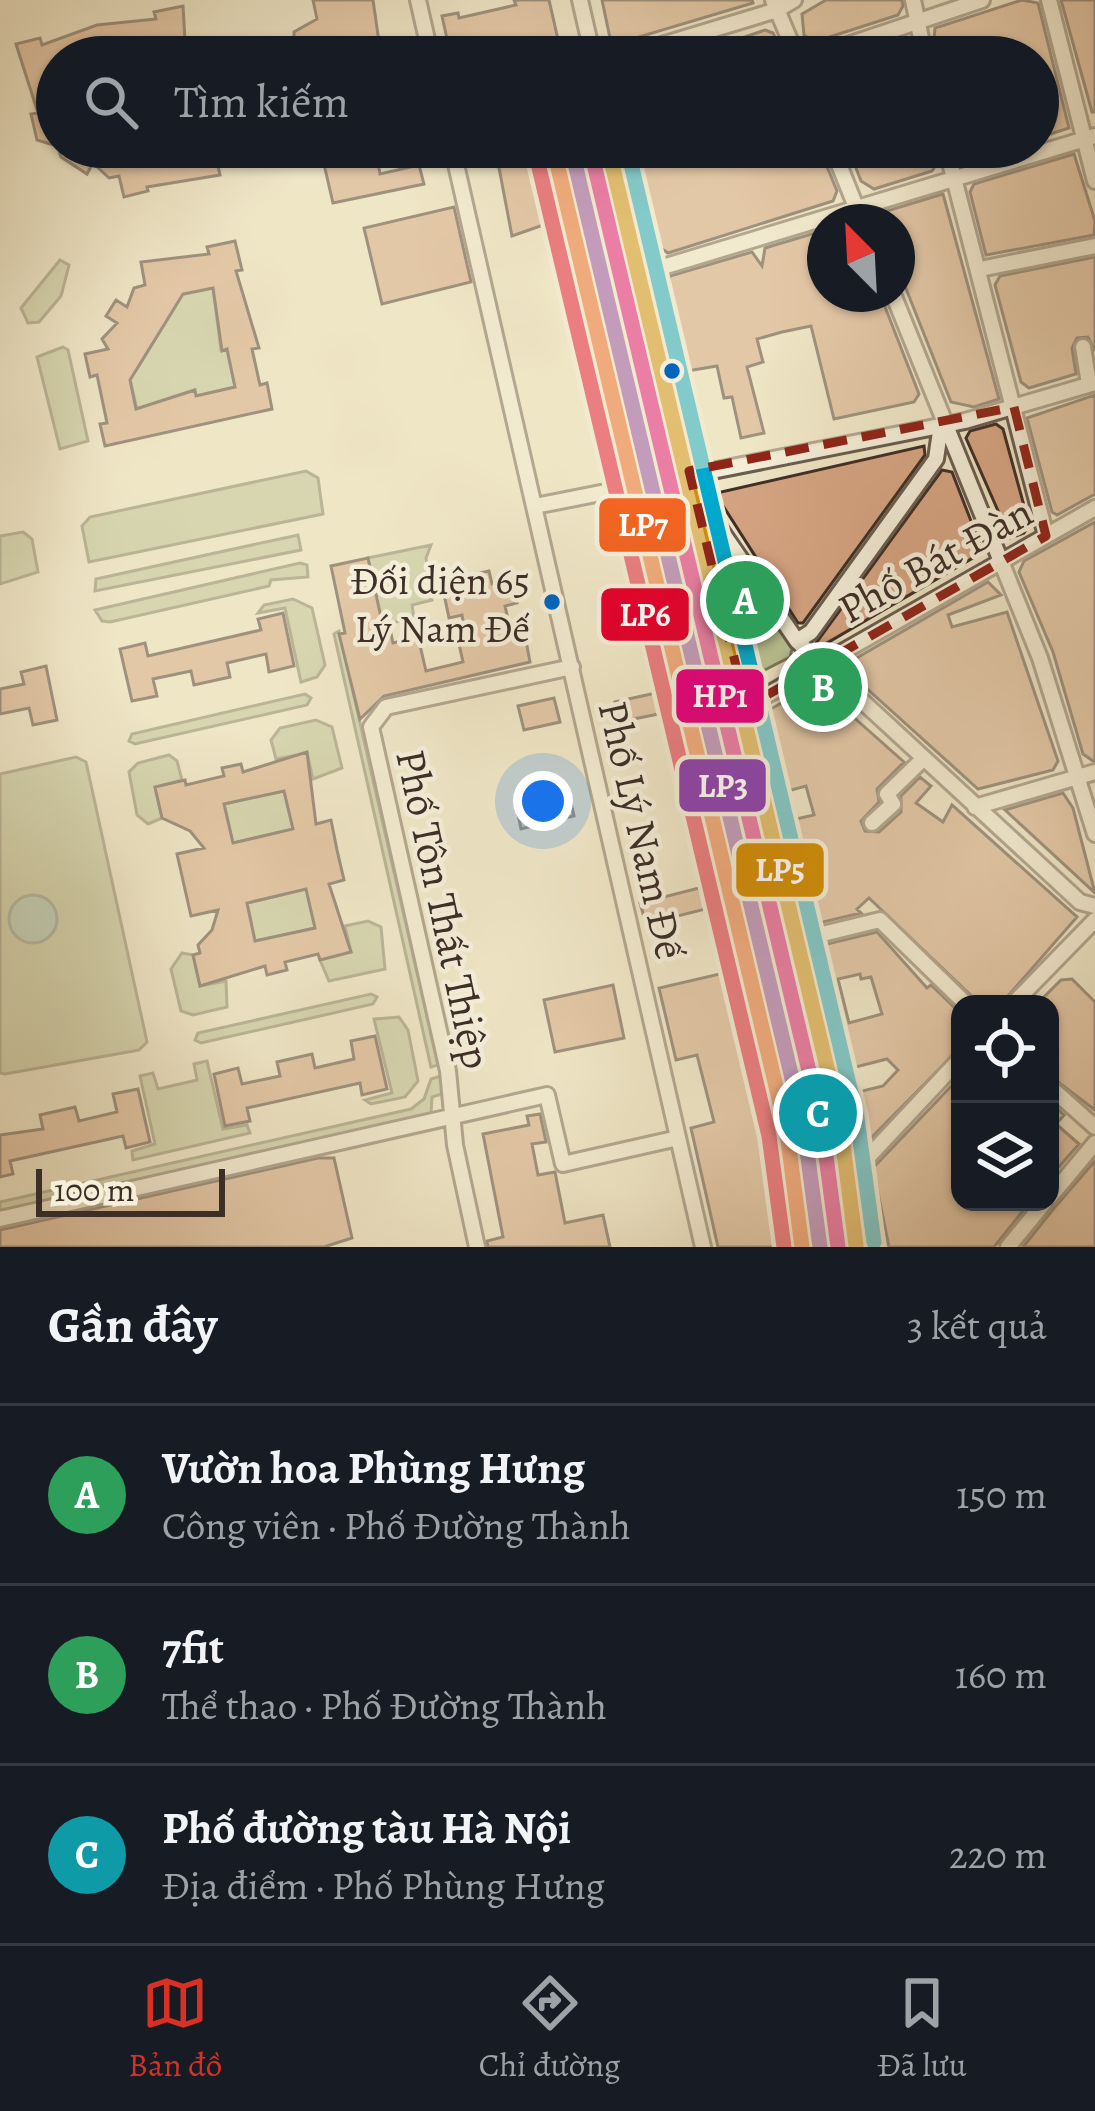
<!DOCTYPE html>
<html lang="vi">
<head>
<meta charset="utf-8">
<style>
  :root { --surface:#171b24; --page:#242831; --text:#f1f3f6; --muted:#9ea1a6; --line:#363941; --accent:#d93025 }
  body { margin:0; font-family:Alegreya,serif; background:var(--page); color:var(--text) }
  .controls { position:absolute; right:36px; bottom:36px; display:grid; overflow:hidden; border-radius:24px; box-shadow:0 3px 9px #0004 }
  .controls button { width:108px; height:108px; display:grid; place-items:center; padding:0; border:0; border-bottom:3px solid var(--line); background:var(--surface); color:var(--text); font:60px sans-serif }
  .compass { position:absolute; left:807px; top:204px; width:108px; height:108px; border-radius:50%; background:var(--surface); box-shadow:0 3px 9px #0004; rotate:336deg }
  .scale { position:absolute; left:36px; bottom:30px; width:189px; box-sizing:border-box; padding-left:12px; border:6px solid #3d2e27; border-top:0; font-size:33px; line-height:42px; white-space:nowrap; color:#3d2e27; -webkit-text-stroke:9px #f5efda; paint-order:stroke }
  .you { position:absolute; left:543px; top:801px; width:42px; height:42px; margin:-30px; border:9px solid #fff; border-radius:50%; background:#1a73e8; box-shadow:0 0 0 18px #1a73e833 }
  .badge { display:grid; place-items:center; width:78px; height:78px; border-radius:50%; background:var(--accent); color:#fff; font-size:39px; font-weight:700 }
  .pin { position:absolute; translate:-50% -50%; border:6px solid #fff; box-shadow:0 3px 12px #0006 }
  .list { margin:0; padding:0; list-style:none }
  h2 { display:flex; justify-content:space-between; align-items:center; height:156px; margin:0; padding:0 48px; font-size:51px }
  h2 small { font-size:39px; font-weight:400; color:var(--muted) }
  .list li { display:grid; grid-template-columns:78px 1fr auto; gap:36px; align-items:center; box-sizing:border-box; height:180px; padding:0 48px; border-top:3px solid var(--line) }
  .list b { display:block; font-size:45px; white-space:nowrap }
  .list p { margin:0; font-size:39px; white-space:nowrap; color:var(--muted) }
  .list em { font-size:39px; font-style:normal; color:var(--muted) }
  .icon { flex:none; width:66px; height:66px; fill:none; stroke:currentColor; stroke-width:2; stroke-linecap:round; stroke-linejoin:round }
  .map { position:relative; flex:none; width:1095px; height:1247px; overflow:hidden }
  .search { position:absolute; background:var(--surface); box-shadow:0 3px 9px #0004; left:36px; right:36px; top:36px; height:132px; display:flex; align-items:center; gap:30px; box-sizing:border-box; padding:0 42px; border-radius:66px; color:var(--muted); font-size:45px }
  .sheet { height:696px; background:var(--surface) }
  nav { display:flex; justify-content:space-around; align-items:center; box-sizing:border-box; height:168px; border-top:3px solid var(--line); background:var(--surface); font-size:33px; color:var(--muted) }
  nav a { display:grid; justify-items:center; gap:6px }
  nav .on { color:var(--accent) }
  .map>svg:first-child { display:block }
</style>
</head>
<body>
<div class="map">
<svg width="1095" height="1247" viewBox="0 0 1095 1247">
  <rect width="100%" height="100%" fill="#efe6c6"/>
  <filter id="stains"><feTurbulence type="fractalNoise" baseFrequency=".00167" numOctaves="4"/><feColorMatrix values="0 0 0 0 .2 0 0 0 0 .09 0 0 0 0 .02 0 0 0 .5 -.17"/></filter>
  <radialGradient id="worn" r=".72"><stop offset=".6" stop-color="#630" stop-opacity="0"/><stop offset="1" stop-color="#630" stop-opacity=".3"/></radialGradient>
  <path fill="#bac494" stroke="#7c795e" stroke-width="3" d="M 60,260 L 69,265 L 61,296 L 39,322 L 28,323 L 21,308 Z
    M 213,288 L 221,350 L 227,349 L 235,387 L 196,396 L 194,390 L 137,409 L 127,366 L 137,369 L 176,305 L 170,297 Z
    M 63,347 L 68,350 L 88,441 L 60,449 L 37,357 Z
    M 306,471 L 318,478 L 323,514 L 89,562 L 82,526 L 90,517 Z
    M 23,532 L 32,539 L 38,572 L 0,584 L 0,536 Z
    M 298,535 L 301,550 L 95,591 L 96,579 Z
    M 431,545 L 426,558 L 432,600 L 412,605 L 414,618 L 382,625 L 368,558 Z
    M 723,552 L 731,554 L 792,649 L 790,657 L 755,675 L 749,673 L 719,559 Z
    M 300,563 L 307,565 L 308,577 L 271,580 L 269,586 L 110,622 L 102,621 L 95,610 Z
    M 293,599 L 312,608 L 325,665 L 317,677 L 301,682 L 285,608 L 258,613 L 264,605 Z
    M 339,631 L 438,1065 L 431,1067 L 334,634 Z
    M 305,694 L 311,698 L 307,705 L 135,744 L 129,741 L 132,734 Z
    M 316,720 L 332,727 L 342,768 L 313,779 L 307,753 L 276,759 L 271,740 L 280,728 Z
    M 169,755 L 177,761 L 182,780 L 155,787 L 162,818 L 148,824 L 137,815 L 129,772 L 138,763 Z
    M 76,757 L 86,762 L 147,1042 L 139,1050 L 5,1074 L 0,1073 L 0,774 Z
    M 284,791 L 293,829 L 233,843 L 224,804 Z
    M 306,889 L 315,928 L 255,941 L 247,903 Z
    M 368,921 L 381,927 L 385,969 L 329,981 L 320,960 L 351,952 L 345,926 Z
    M 182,953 L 193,955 L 200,986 L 226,981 L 227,1007 L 193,1015 L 181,1011 L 171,969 Z
    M 371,994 L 377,997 L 373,1004 L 201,1043 L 195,1040 L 198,1033 Z
    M 399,1017 L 408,1030 L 418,1081 L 405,1097 L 371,1104 L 365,1100 L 392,1093 L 374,1019 Z
    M 207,1061 L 223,1129 L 247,1125 L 250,1133 L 133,1160 L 132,1151 L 155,1144 L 140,1076 L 153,1073 L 158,1089 L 197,1080 L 194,1064 Z
    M 441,1076 L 445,1093 L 432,1097 L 431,1113 L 0,1215 L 0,1202 L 411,1109 L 424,1099 L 431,1079 Z"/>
  <path fill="#9ac0b0" stroke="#758679" stroke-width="3" d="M9 919a24 24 0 1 1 48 0a24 24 0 1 1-48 0Z"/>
  <path fill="#d6a482" stroke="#3d2e27" stroke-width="3" fill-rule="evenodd" d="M 313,0 L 373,0 L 379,42 L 367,45 L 365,40 L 318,52 L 314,38 L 294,43 L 294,32 L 317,19 Z
    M 514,0 L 549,0 L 562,57 L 518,57 L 516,49 L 451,57 L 442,16 L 458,13 L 459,18 L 516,5 Z
    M 602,0 L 752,0 L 753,3 L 619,43 L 610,38 Z
    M 826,0 L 902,0 L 903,6 L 898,15 L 814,42 L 804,35 L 802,14 Z
    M 1022,0 L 1038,3 L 1069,128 L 1038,138 L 1038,57 L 941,57 L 934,39 L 935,28 Z
    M 1061,0 L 1095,0 L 1095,112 L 1092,112 Z
    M 183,6 L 186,57 L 160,57 L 158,46 L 121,57 L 57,57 L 57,146 L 37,140 L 31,114 L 38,113 L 16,44 L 40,38 L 42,45 L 97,25 L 156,19 L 154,12 Z
    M 765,30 L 773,33 L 784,57 L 687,57 Z
    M 58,147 L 137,147 L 138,151 L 207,147 L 214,149 L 220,175 L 147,187 L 148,191 L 124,197 L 119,176 L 109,178 L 93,163 L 87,174 L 61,157 Z
    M 320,147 L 375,147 L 380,174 L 419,165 L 424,184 L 333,203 Z
    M 495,147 L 542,147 L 548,176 L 559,173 L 569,216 L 512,236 Z
    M 636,147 L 819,147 L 837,191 L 833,201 L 668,253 L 658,246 Z
    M 848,147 L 935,147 L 938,162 L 932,171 L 874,189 L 861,181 Z
    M 1074,154 L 1095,221 L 1094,235 L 986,255 L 970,192 L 974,184 Z
    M 943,194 L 999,399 L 974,407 L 951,402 L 897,266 L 897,222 L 874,222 L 880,213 Z
    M 454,207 L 471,282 L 382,304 L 364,228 Z
    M 825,230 L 825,294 L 880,294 L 919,394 L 914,402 L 834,419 L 811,326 L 782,332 L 757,339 L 763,362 L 747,367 L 764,433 L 741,438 L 732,397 L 724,398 L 717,366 L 687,371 L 667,283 L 670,276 L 752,252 L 762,266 L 765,248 Z
    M 235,241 L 242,270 L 236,271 L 259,348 L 252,349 L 260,385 L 267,383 L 272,409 L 105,446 L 100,424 L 107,423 L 97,375 L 90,377 L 85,354 L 108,349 L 102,339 L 117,323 L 106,316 L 116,300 L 127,307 L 134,288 L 145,285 L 141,262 L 209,254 L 207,247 ZM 213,288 L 222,351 L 227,349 L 235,387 L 196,396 L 195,390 L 136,409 L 130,380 L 183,294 Z
    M 1095,257 L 1095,351 L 1088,337 L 1077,338 L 1072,348 L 1076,374 L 1029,388 L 1021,382 L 995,285 L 1000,276 Z
    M 1095,395 L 1095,494 L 1057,515 L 1052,512 L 1027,418 Z
    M 996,424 L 1003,429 L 1029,524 L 1024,533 L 1010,538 L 966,438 L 970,431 Z
    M 924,446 L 925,455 L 803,623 L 798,623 L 718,498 L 721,492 Z
    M 942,470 L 952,472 L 983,552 L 820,647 L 816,643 Z
    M 1095,522 L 1095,761 L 1093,761 L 1083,754 L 1053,652 L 1019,572 L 1024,561 Z
    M 368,558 L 384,631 L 390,629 L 393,643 L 418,637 L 426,671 L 463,662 L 459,644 L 467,642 L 462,615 L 449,618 L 444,594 L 465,589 L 462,577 L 489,571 L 492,584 L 512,579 L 517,603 L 505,606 L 511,633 L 524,630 L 530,662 L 384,696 L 360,719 L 339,634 L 345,633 L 331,566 Z
    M 988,582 L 1001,595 L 948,615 L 952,627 L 1007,612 L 1058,761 L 1053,770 L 978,789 L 864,686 L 848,663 Z
    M 283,613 L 294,666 L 269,672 L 266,654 L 227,663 L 230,677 L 194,685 L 191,671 L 153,679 L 157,696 L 132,701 L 120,649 L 145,643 L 148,656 L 261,630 L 258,619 Z
    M 46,666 L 57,720 L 33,725 L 29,708 L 0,714 L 0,689 L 24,684 L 21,672 Z
    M 815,683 L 904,762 L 877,789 L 879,802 L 861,821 L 865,831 L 879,832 L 901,812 L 901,796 L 920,777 L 931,786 L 916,803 L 943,822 L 952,805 L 1077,917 L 1001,1004 L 980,1004 L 869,898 L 857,909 L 861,913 L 819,923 L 813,919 L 792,820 L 814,815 L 806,786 L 788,791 L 766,712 Z
    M 669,690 L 673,711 L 619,722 L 615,702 Z
    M 554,698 L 560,722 L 524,730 L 518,706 Z
    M 307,752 L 316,824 L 331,820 L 337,850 L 344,880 L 329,884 L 351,952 L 320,960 L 318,954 L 285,962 L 287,970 L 267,975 L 265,966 L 200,986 L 193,955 L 200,953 L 198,945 L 212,930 L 218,910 L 191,916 L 177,854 L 204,848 L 190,831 L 162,818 L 155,787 L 185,780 L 186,785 L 224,776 L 222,768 L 241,764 L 243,772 ZM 284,791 L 293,829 L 233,843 L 224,804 ZM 306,889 L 315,928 L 255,941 L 247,903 Z
    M 568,789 L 574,816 L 521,829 L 516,804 L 532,800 L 535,812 L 556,807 L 553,792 Z
    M 1063,793 L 1073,808 L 1095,893 L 1005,810 Z
    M 750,875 L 762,925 L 767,923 L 818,1136 L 830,1247 L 718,1247 L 691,1128 L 714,1122 L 697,1055 L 676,1060 L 659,988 L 733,971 L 717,906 L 646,924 L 640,903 Z
    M 877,932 L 927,988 L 931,985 L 960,1013 L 960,1048 L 868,1141 L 854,1093 L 883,1086 L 898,1070 L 887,1059 L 848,1069 L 822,953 L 827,944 ZM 860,974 L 861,979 L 871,977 L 882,1014 L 849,1023 L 838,979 Z
    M 1072,979 L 1095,1002 L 1095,1110 L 1050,1076 L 1050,1004 L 1037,1004 L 1061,980 Z
    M 613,985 L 624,1038 L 555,1052 L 544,1000 Z
    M 375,1036 L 387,1089 L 362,1095 L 360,1083 L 247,1108 L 250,1121 L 225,1126 L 214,1074 L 238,1068 L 242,1084 L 280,1076 L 277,1062 L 312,1054 L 315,1068 L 354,1059 L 351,1041 Z
    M 960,1077 L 960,1202 L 1030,1202 L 994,1247 L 889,1247 L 873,1168 Z
    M 138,1089 L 150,1142 L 126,1148 L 123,1136 L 10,1161 L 13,1174 L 0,1177 L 0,1135 L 43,1129 L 40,1115 L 75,1107 L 79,1121 L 117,1112 L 113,1094 Z
    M 1050,1102 L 1064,1115 L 1056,1124 L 1079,1144 L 1050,1177 Z
    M 540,1114 L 546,1142 L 532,1144 L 538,1175 L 555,1172 L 565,1223 L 603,1215 L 610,1247 L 488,1247 L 487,1241 L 503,1237 L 483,1134 L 529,1125 L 527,1116 Z
    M 318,1158 L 334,1158 L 352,1238 L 324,1247 L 0,1247 L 0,1230 Z
    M 1095,1161 L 1095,1247 L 1023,1247 L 1055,1207 Z"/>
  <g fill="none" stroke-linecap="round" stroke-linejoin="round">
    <defs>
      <path id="minor" d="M 418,0 L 431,57
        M 580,0 L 593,57
        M 773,0 L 797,57
        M 913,0 L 925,57
        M 1049,0 L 1095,181
        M 622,57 L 777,10 L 794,0
        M 812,57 L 982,0
        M 452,147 L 703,1247
        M 614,147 L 874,1247
        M 832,147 L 862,222
        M 946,147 L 1046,536
        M 980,269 L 1095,246
        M 643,273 L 1095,136
        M 893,294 L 1040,658 L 1095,834
        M 1083,347 L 1089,384
        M 700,500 L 797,641 L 1080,902 L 1095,906
        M 535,506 L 965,421 L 1095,383
        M 797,641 L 811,632 L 936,459 L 941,425
        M 746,707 L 1095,508
        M 975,807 L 1095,772
        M 872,823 L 893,804 L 887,794 L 921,761
        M 802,939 L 880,920 L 966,1004
        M 1013,1004 L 1095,920
        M 1050,1087 L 1095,1127
        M 857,1169 L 960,1059
        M 1050,1197 L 1095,1143
        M 0,1219 L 547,1095 L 563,1164 L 678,1138
        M 477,1247 L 455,1145 L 448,1071 L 371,727 L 386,707 L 572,667
        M 1008,1247 L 1045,1202"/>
    </defs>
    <use href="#minor" stroke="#6a5c4f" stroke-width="20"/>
    <use href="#minor" stroke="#f5efda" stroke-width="14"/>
    <defs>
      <path id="rail-1" d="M 590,147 L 822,1126 L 838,1247"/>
      <path id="rail-2" d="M 572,151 L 804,1129 L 820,1247"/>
      <path id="rail-3" d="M 608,147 L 840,1122 L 856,1245"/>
      <path id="rail-4" d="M 555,155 L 787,1133 L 802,1247"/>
      <path id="rail-5" d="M 627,147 L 857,1118 L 874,1242"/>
      <path id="rail-6" d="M 537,159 L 769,1136 L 784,1247"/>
    </defs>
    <use href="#rail-1" stroke="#f5efda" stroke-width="24"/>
    <use href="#rail-2" stroke="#f5efda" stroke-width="24"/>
    <use href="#rail-3" stroke="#f5efda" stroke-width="24"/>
    <use href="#rail-4" stroke="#f5efda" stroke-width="24"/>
    <use href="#rail-5" stroke="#f5efda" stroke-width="24"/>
    <use href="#rail-6" stroke="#f5efda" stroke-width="24"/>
    <use href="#rail-1" stroke="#e5007d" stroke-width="15"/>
    <use href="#rail-2" stroke="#8e44ad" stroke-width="15"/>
    <use href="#rail-3" stroke="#d28e08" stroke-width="15"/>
    <use href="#rail-4" stroke="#f26522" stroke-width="15"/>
    <use href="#rail-5" stroke="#00a9ce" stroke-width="15"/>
    <use href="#rail-6" stroke="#e4002b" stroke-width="15"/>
  </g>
  <path d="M0 0H1095V1247H0ZM 1014,407 L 1046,536 L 746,707 L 689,471 Z" fill="#efe6c6" fill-opacity=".55" fill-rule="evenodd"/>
  <path fill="none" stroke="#8f2418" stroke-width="9" stroke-dasharray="24 15" stroke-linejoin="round" d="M 1014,407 L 1046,536 L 746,707 L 689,471 Z"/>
  <g fill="#0065bd" stroke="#f5efda" stroke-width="4.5">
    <circle cx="672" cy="371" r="10"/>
    <circle cx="552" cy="602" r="10"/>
  </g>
  <g text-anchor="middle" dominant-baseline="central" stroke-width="9" stroke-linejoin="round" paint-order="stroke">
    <g font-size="39" fill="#3d2e27" stroke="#f5efda" text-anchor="end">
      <text x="530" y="580">Đối diện 65<tspan x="530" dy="48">Lý Nam Đế</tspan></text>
    </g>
    <g font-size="42" fill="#3d2e27" stroke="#f5efda">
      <text transform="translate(935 560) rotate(-29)">Phố Bát Đàn</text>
      <text transform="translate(642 830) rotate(77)">Phố Lý Nam Đế</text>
      <text transform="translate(444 909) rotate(78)">Phố Tôn Thất Thiệp</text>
    </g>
  </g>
  <g stroke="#f5efda" stroke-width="4.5">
    <rect x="597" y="496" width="91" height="58" rx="12" fill="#f26522"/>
    <rect x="599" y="586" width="92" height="57" rx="12" fill="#e4002b"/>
    <rect x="674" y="667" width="92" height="58" rx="12" fill="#e5007d"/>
    <rect x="677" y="757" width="91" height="57" rx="12" fill="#8e44ad"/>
    <rect x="734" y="841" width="92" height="58" rx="12" fill="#d28e08"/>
  </g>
  <g font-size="33" text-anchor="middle" font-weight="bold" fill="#fff">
    <text x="643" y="536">LP7</text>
    <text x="645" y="626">LP6</text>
    <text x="720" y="707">HP1</text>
    <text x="723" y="797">LP3</text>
    <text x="780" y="881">LP5</text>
  </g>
  <rect width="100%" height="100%" filter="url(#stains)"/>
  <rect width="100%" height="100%" fill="url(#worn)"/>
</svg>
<div class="controls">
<button><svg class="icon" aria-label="locate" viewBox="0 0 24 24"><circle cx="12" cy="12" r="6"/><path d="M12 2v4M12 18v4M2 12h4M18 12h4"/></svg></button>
<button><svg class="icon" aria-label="layers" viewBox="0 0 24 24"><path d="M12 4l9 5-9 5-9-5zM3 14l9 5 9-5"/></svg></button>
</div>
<svg class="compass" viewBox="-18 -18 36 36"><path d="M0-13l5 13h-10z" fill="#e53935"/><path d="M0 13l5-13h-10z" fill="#9ea1a6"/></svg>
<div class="scale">100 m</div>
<div class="you"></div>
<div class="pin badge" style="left:745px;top:600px;background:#2e9e5b">A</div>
<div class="pin badge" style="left:823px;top:687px;background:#2e9e5b">B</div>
<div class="pin badge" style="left:818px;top:1113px;background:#0f9aa8">C</div>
<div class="search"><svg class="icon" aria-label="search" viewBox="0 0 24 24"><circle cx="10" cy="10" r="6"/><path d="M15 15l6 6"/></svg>Tìm kiếm</div>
</div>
<section class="sheet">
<h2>Gần đây<small>3 kết quả</small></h2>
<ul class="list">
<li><span class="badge" style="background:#2e9e5b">A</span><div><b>Vườn hoa Phùng Hưng</b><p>Công viên · Phố Đường Thành</p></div><em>150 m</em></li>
<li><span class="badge" style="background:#2e9e5b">B</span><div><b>7fit</b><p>Thể thao · Phố Đường Thành</p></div><em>160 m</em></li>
<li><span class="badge" style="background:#0f9aa8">C</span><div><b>Phố đường tàu Hà Nội</b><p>Địa điểm · Phố Phùng Hưng</p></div><em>220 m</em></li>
</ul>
</section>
<nav>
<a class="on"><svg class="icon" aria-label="map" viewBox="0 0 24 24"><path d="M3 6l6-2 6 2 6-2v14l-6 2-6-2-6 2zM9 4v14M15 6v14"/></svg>Bản đồ</a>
<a><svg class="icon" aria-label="directions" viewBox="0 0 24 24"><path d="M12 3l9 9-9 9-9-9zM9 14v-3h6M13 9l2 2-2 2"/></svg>Chỉ đường</a>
<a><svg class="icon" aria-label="saved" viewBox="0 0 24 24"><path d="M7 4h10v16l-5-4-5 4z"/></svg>Đã lưu</a>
</nav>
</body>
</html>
